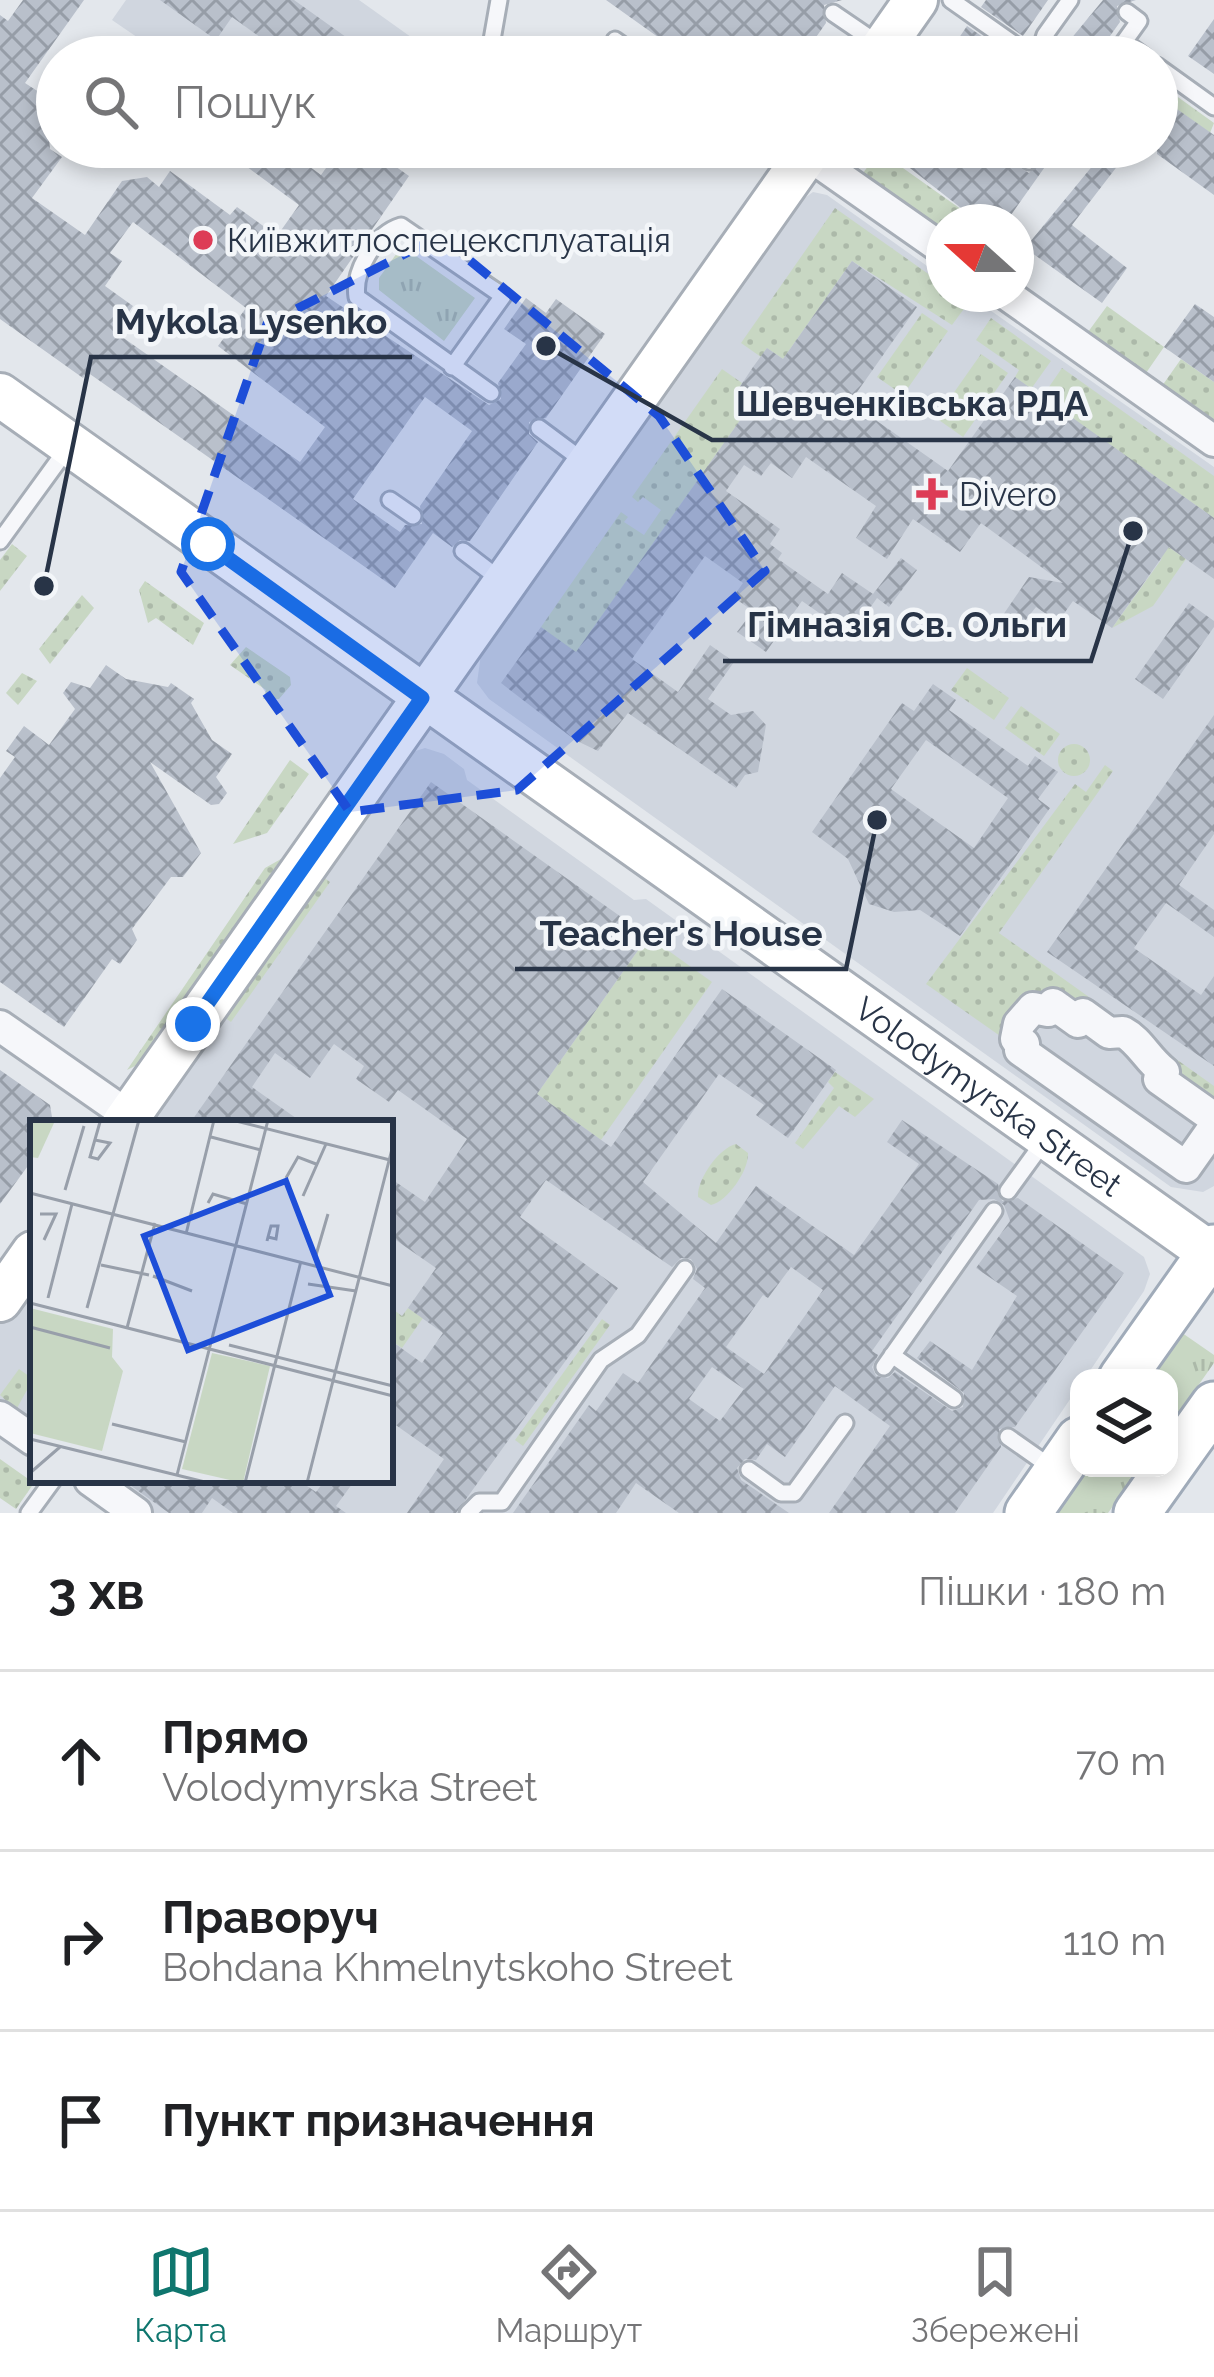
<!DOCTYPE html>
<html lang="uk">
<head>
<meta charset="utf-8">
<style>
  :root { --surface:#fff; --page:#f2f2f2; --text:#202124; --muted:#757577; --line:#e0e0e0; --accent:#0f766e }
  body { margin:0; font-family:Raleway,sans-serif; background:var(--page); color:var(--text) }
  .controls { position:absolute; right:36px; bottom:36px; display:grid; overflow:hidden; border-radius:24px; box-shadow:0 6px 18px #0003 }
  .controls button { width:108px; height:108px; display:grid; place-items:center; padding:0; border:0; border-bottom:3px solid var(--line); background:var(--surface); color:var(--text); font:60px sans-serif }
  .compass { position:absolute; left:926px; top:204px; width:108px; height:108px; border-radius:50%; background:var(--surface); box-shadow:0 6px 18px #0003; rotate:291deg }
  .stop { position:absolute; width:36px; height:36px; margin:-27px; border:9px solid #1a73e8; border-radius:50%; background:#fff }
  .stop.end { background:#1a73e8; border-color:#fff; box-shadow:0 3px 12px #0008 }
  .list { margin:0; padding:0; list-style:none }
  h2 { display:flex; justify-content:space-between; align-items:center; height:156px; margin:0; padding:0 48px; font-size:51px }
  h2 small { font-size:39px; font-weight:400; color:var(--muted) }
  .list li { display:grid; grid-template-columns:78px 1fr auto; gap:36px; align-items:center; box-sizing:border-box; height:180px; padding:0 48px; border-top:3px solid var(--line) }
  .list b { display:block; font-size:45px; white-space:nowrap }
  .list p { margin:0; font-size:39px; white-space:nowrap; color:var(--muted) }
  .list em { font-size:39px; font-style:normal; color:var(--muted) }
  .icon { flex:none; width:66px; height:66px; fill:none; stroke:currentColor; stroke-width:2; stroke-linecap:round; stroke-linejoin:round }
  .map { position:relative; flex:none; width:1214px; height:1513px; overflow:hidden }
  .search { position:absolute; background:var(--surface); box-shadow:0 6px 18px #0003; left:36px; right:36px; top:36px; height:132px; display:flex; align-items:center; gap:30px; box-sizing:border-box; padding:0 42px; border-radius:66px; color:var(--muted); font-size:45px }
  .sheet { height:696px; background:var(--surface) }
  nav { display:flex; justify-content:space-around; align-items:center; box-sizing:border-box; height:168px; border-top:3px solid var(--line); background:var(--surface); font-size:33px; color:var(--muted) }
  nav a { display:grid; justify-items:center; gap:6px }
  nav .on { color:var(--accent) }
  .map>svg:first-child { display:block }
</style>
</head>
<body>
<div class="map">
<svg width="1214" height="1513" viewBox="0 0 1214 1513">
  <defs>
    <pattern id="grass-dots" width="8" height="8" patternUnits="userSpaceOnUse" patternTransform="scale(3)"><rect width="8" height="8" fill="#c8d7c3"/><path d="M2 2h.1M6 6h.1" fill="none" stroke="#acb9a9" stroke-width="1.8" stroke-linecap="round"/></pattern>
    <pattern id="park-tufts" width="24" height="20" patternUnits="userSpaceOnUse" patternTransform="scale(3)"><rect width="24" height="20" fill="#c8d7c3"/><path d="M3 7l-1-3M5 7V3M7 7l1-3M15 17l-1-3M17 17v-4M19 17l1-3" fill="none" stroke="#acb9a9"/></pattern>
    <pattern id="building-cross-hatch" width="8" height="8" patternUnits="userSpaceOnUse" patternTransform="scale(3)"><rect width="8" height="8" fill="#b9c0cb"/><path d="M0 0l8 8M0 8l8-8" fill="none" stroke="#969da7"/></pattern>
  </defs>
  <rect width="100%" height="100%" fill="#e3e7ec"/>
  <path fill="#d0d6df" d="M 126,0 L 359,0 L 439,57 L 166,57 L 112,20 Z
    M 813,192 L 827,195 L 944,278 L 944,294 L 967,294 L 1214,467 L 1214,1186 L 1203,1192 L 1171,1187 L 489,699 L 477,683 L 481,654 L 802,200 Z
    M 425,748 L 444,754 L 464,769 L 467,780 L 634,900 L 646,899 L 1144,1257 L 1150,1274 L 1144,1291 L 1085,1378 L 1079,1378 L 1079,1386 L 993,1513 L 145,1513 L 99,1480 L 390,1480 L 390,1123 L 143,1123 L 406,754 Z
    M 33,1278 L 33,1433 L 0,1410 L 0,1324 Z"/>
  <path fill="url(#grass-dots)" d="M 879,151 L 979,222 L 944,222 L 944,230 L 863,173 Z
    M 835,208 L 944,285 L 944,294 L 969,302 L 952,325 L 852,261 L 783,359 L 767,348 L 761,357 L 741,343 Z
    M 1107,306 L 1164,347 L 1146,373 L 1088,332 Z
    M 922,313 L 948,331 L 903,395 L 877,377 Z
    M 991,318 L 1051,361 L 1031,389 L 1015,377 L 1019,370 L 976,340 Z
    M 981,354 L 1008,373 L 963,437 L 936,418 Z
    M 1181,359 L 1214,382 L 1214,422 L 1162,386 Z
    M 1062,368 L 1214,476 L 1214,518 L 1042,397 Z
    M 722,369 L 742,383 L 737,391 L 753,402 L 575,654 L 541,627 L 621,512 L 628,517 L 624,522 L 644,535 L 661,510 L 643,497 L 638,502 L 632,497 Z
    M 12,544 L 27,556 L 0,591 L 0,560 Z
    M 1164,544 L 1186,559 L 1153,606 L 1112,628 L 1161,560 Z
    M 145,581 L 204,623 L 193,645 L 156,618 L 148,623 L 139,590 Z
    M 82,595 L 94,608 L 50,664 L 39,649 Z
    M 246,647 L 290,677 L 291,685 L 279,699 L 263,699 L 266,690 L 230,665 Z
    M 967,668 L 1009,698 L 994,720 L 951,690 Z
    M 22,673 L 37,681 L 18,705 L 6,693 Z
    M 1021,706 L 1060,734 L 1044,756 L 1005,728 Z
    M1058 760a16 16 0 1 1 32 0a16 16 0 1 1-32 0Z
    M 290,760 L 309,774 L 267,833 L 233,844 Z
    M 1105,765 L 1113,771 L 999,933 L 1214,1086 L 1214,1118 L 1139,1053 L 1040,1006 L 1020,1050 L 926,984 L 1075,784 L 1086,792 Z
    M 281,859 L 143,1062 L 127,1070 L 265,868 Z
    M 319,874 L 330,882 L 231,1022 L 220,1014 Z
    M 648,936 L 712,982 L 601,1140 L 537,1094 Z
    M 835,1072 L 874,1099 L 855,1117 L 839,1106 L 803,1149 L 795,1143 L 834,1088 L 828,1082 Z
    M 736,1144 L 748,1153 C 749,1170 728,1201 711,1205 L 698,1197 C 697,1179 719,1148 736,1144 Z
    M 390,1307 L 402,1316 L 408,1308 L 423,1318 L 402,1348 L 390,1340 Z
    M 602,1319 L 610,1325 L 523,1446 L 515,1440 Z
    M 19,1369 L 33,1379 L 16,1410 L 0,1395 Z
    M 0,1459 L 34,1483 L 16,1509 L 0,1498 Z"/>
  <path fill="url(#park-tufts)" d="M 1157,82 L 1214,123 L 1210,133 L 1157,95 Z
    M 402,246 L 475,298 L 444,341 L 379,290 L 379,278 Z
    M 1175,1328 L 1214,1355 L 1214,1363 L 1169,1427 L 1169,1378 L 1140,1378 Z
    M 1079,1468 L 1140,1468 L 1108,1513 L 1045,1513 Z"/>
  <path fill="url(#building-cross-hatch)" fill-rule="evenodd" d="M 23,0 L 84,0 L 25,83 L 45,96 L 50,149 L 62,157 L 32,198 L 85,235 L 122,181 L 147,177 L 159,187 L 170,171 L 230,215 L 237,207 L 277,236 L 299,205 L 220,147 L 283,147 L 321,175 L 341,147 L 368,147 L 409,176 L 326,296 L 489,405 L 501,399 L 498,383 L 526,344 L 504,329 L 526,298 L 546,313 L 556,299 L 605,334 L 546,418 L 529,422 L 529,434 L 538,442 L 470,541 L 460,540 L 452,547 L 433,533 L 395,588 L 87,372 L 83,378 L 0,319 L 0,15 L 8,21 ZM 133,222 L 246,308 L 218,346 L 325,427 L 300,462 L 115,332 L 133,306 L 105,286 L 122,261 L 110,253 ZM 425,397 L 472,431 L 420,506 L 422,524 L 405,525 L 400,532 L 353,499 Z
    M 160,0 L 294,0 L 374,57 L 288,57 L 232,17 L 216,40 Z
    M 606,0 L 842,0 L 824,5 L 826,23 L 802,57 L 686,57 Z
    M 986,0 L 1048,0 L 1023,36 L 981,7 Z
    M 1103,0 L 1136,0 L 1117,6 L 1120,22 L 1095,57 L 1056,57 Z
    M 1214,19 L 1214,74 L 1188,56 Z
    M 967,26 L 1009,55 L 1008,57 L 946,57 Z
    M 1157,95 L 1214,135 L 1214,195 L 1157,154 Z
    M 883,147 L 997,147 L 1002,157 L 1029,173 L 1041,161 L 1030,147 L 1059,147 L 1006,222 L 979,222 Z
    M 1108,147 L 1132,147 L 1072,225 L 1127,268 L 1102,303 L 1025,248 Z
    M 852,261 L 917,307 L 850,402 L 948,471 L 1015,377 L 1214,518 L 1214,579 L 1169,547 L 1112,628 L 1073,601 L 1058,622 L 1036,607 L 1020,627 L 1003,615 L 1029,577 L 1063,583 L 981,523 L 960,552 L 913,519 L 887,559 L 856,538 L 876,506 L 806,457 L 792,478 L 771,463 L 761,476 L 744,465 L 726,491 L 780,529 L 770,544 L 782,553 L 778,559 L 828,594 L 842,573 L 873,594 L 901,558 L 917,570 L 889,607 L 877,598 L 851,635 L 802,601 L 766,652 L 737,632 L 753,611 L 733,597 L 743,583 L 705,556 L 632,659 L 678,692 L 710,645 L 734,662 L 708,699 L 731,715 L 753,711 L 766,725 L 758,772 L 745,775 L 736,788 L 628,713 L 598,751 L 575,740 L 501,683 L 541,627 L 576,652 L 753,402 L 737,391 L 753,367 L 767,348 L 783,359 Z
    M 1195,304 L 1214,317 L 1214,382 L 1164,347 Z
    M 1189,603 L 1214,621 L 1214,627 L 1163,699 L 1135,679 Z
    M 106,665 L 126,679 L 168,687 L 171,683 L 194,699 L 191,703 L 212,740 L 232,754 L 216,777 L 227,793 L 219,804 L 211,805 L 150,762 L 201,853 L 183,877 L 171,877 L 132,929 L 137,940 L 120,964 L 112,959 L 64,1027 L 0,982 L 0,778 L 15,757 L 6,751 L 24,726 L 49,745 L 75,709 L 63,693 L 71,682 L 90,688 Z
    M 933,684 L 956,700 L 949,710 L 1028,766 L 1035,756 L 1058,772 L 1038,799 L 1050,808 L 960,936 L 920,910 L 894,912 L 869,904 L 848,859 L 812,832 L 902,703 L 914,711 ZM 926,740 L 1008,798 L 974,848 L 891,789 Z
    M 1214,715 L 1214,834 L 1179,885 L 1214,910 L 1214,937 L 1166,903 L 1134,948 L 1201,995 L 1214,976 L 1214,1066 L 1047,952 Z
    M 431,782 L 648,936 L 537,1094 L 611,1147 L 722,989 L 836,1070 L 788,1138 L 756,1115 L 764,1105 L 719,1074 L 643,1182 L 716,1243 L 756,1186 L 854,1255 L 919,1164 L 887,1142 L 902,1120 L 998,1184 L 1002,1201 L 1018,1198 L 1124,1273 L 1015,1427 L 999,1429 L 1001,1447 L 955,1513 L 829,1513 L 890,1426 L 835,1386 L 785,1457 L 767,1444 L 756,1460 L 745,1459 L 737,1468 L 741,1480 L 789,1513 L 679,1513 L 636,1483 L 616,1513 L 513,1513 L 589,1405 L 596,1411 L 623,1373 L 638,1383 L 705,1288 L 693,1279 L 697,1269 L 691,1259 L 681,1258 L 672,1267 L 546,1180 L 520,1217 L 618,1288 L 456,1513 L 407,1513 L 444,1459 L 390,1421 L 390,1340 L 422,1363 L 443,1333 L 408,1308 L 436,1268 L 390,1236 L 390,1178 L 425,1202 L 467,1139 L 398,1090 L 389,1102 L 356,1079 L 364,1066 L 334,1044 L 310,1078 L 275,1053 L 252,1087 L 303,1123 L 190,1123 ZM 994,1199 L 1004,1205 L 1010,1221 L 976,1268 L 1017,1296 L 972,1370 L 930,1341 L 917,1358 L 964,1393 L 963,1407 L 952,1411 L 895,1372 L 888,1378 L 876,1376 L 872,1367 L 878,1355 L 872,1351 L 979,1200 ZM 791,1267 L 823,1290 L 764,1374 L 726,1347 L 763,1295 L 768,1298 ZM 712,1367 L 744,1389 L 720,1421 L 689,1399 Z
    M 0,1070 L 50,1105 L 53,1123 L 33,1123 L 33,1159 L 0,1204 Z
    M 123,1480 L 298,1480 L 316,1492 L 325,1480 L 355,1480 L 336,1506 L 346,1513 L 233,1513 L 212,1498 L 202,1513 L 169,1513 Z"/>
  <g fill="none" stroke-linecap="round" stroke-linejoin="round">
    <defs>
      <path id="lane" d="M 951,0 L 1032,57
        M 1127,12 L 1139,21 L 1124,42 L 1145,57
        M 833,13 L 880,45
        M 615,40 L 639,57
        M 489,57 L 499,0
        M 1038,57 L 1045,35 L 1070,0
        M 1157,66 L 1214,107
        M 1009,147 L 1029,161
        M 452,367 L 503,296 L 401,226 C 375,234 353,271 357,297 L 491,393
        M 539,428 L 586,463
        M 390,500 L 413,516
        M 0,541 L 69,446
        M 463,551 L 502,581
        M 1008,1191 L 1045,1140
        M 892,1355 L 954,1399
        M 884,1367 L 994,1211
        M 1008,1437 L 1055,1470
        M 749,1470 L 781,1493 L 794,1493 L 845,1423
        M 29,1513 L 53,1480
        M 468,1513 L 479,1502 L 502,1502 L 601,1360 L 638,1335 L 685,1269"/>
      <path id="street" d="M 807,154 L 944,250
        M 1006,294 L 1214,441
        M 0,1026 L 129,1116
        M 1214,1118 L 1159,1079 L 1164,1072 C 1147,1059 1140,1041 1123,1032 L 1109,1033 L 1083,1014 L 1078,1022 L 1053,1004 L 1048,1011 L 1033,1008 L 1019,1024 L 1016,1039 L 1024,1044 L 1020,1050 L 1186,1167 L 1214,1127
        M 0,1417 L 33,1440
        M 90,1480 L 136,1513"/>
      <g id="secondary">
        <path d="M 876,57 L 916,0"/>
        <path id="s1" d="M 0,395 L 1214,1256"/>
        <path d="M 124,1123 L 812,147"/>
        <path d="M 0,1300 L 33,1253"/>
      </g>
      <path id="primary" d="M 1122,1378 L 1214,1248
        M 1169,1468 L 1214,1405
        M 1028,1513 L 1079,1440
        M 1137,1513 L 1169,1468"/>
    </defs>
    <use href="#lane" stroke="#a7aeb7" stroke-width="21"/>
    <use href="#street" stroke="#a7aeb7" stroke-width="36"/>
    <use href="#secondary" stroke="#a7aeb7" stroke-width="48"/>
    <use href="#primary" stroke="#a0abb9" stroke-width="51"/>
    <use href="#lane" stroke="#f6f7fa" stroke-width="15"/>
    <use href="#street" stroke="#f6f7fa" stroke-width="30"/>
    <use href="#secondary" stroke="#fff" stroke-width="42"/>
    <use href="#primary" stroke="#fff" stroke-width="45"/>
  </g>
  <g fill="none" stroke-linecap="round" stroke-linejoin="round">
    <path stroke="#1a73e8" stroke-width="15" d="M 193,1024 L 422,698 L 208,544"/>
  </g>
  <path fill="#1d4ed8" fill-opacity="0.2" stroke="#1d4ed8" stroke-width="9" stroke-dasharray="24 15" stroke-linejoin="round" d="M 440,236 L 659,416 L 765,571 L 517,790 L 350,812 L 181,572 L 267,324 Z"/>
  <g fill="#dd3c56" stroke="#f3f6f9" stroke-width="4.5">
    <circle cx="203" cy="240" r="12"/>
    <path d="M926 476h12v12h12v12h-12v12h-12v-12h-12v-12h12z"/>
  </g>
  <g text-anchor="middle" dominant-baseline="central" stroke-width="9" stroke-linejoin="round" paint-order="stroke">
    <g font-size="33" fill="#283447" stroke="#f3f6f9" text-anchor="start">
      <text x="227" y="240">Київжитлоспецексплуатація</text>
      <text x="959" y="494">Divero</text>
    </g>
    <g font-size="33" fill="#283447" stroke="#f3f6f9">
      <text stroke="none"><textPath href="#s1" startOffset="1212">Volodymyrska Street</textPath></text>
    </g>
  </g>
  <g transform="translate(30 1120)">
    <rect width="363" height="363" fill="#e3e7ec"/>
    <path d="M 182,233 L 240,246 L 213,363 L 152,349 Z" fill="#c8d7c3"/>
    <path d="M 0,188 L 83,209 L 82,237 L 93,251 L 72,331 L 0,313 Z" fill="#c8d7c3"/>
    <path d="M 3,0 L 24,3 L 8,38 L 0,37 Z" fill="#c8d7c3"/>
    <path fill="none" stroke="#989faa" stroke-width="3" d="M 202,0 L 360,40M 181,17 L 231,30M 65,20 L 80,23 L 68,39 L 60,37 L 70,2M 256,58 L 268,37 L 286,44M 35,70 L 54,6M 0,73 L 363,166M 273,76 L 296,24M 178,83 L 183,74 L 217,84M 10,94 L 26,94 L 14,120M 156,114 L 184,0M 237,121 L 238,117 L 241,106 L 248,106 L 246,119 L 238,117M 286,135 L 298,94M 71,145 L 119,155M 123,156 L 162,171M 278,164 L 326,171M 18,178 L 42,84M 0,183 L 363,276M 57,188 L 109,0M 0,207 L 80,228M 97,208 L 125,103M 199,225 L 363,266M 82,304 L 156,322M 0,319 L 179,363M 0,353 L 30,327M 147,355 L 238,0M 215,363 L 271,141M 277,363 L 363,25"/>
    <path fill="#1d4ed8" fill-opacity="0.15" stroke="#1d4ed8" stroke-width="6" d="M 256,61 L 300,175 L 158,230 L 114,116 Z"/>
    <rect width="363" height="363" fill="none" stroke="#283447" stroke-width="6"/>
  </g>
  <path fill="none" stroke="#283447" stroke-width="4.5" d="M44 586L91 357H412M546 346L712 440H1112M1133 531L1091 661H723M877 820L846 969H515"/>
  <g fill="#283447" stroke="#f3f6f9" stroke-width="4.5">
    <circle cx="44" cy="586" r="12"/>
    <circle cx="546" cy="346" r="12"/>
    <circle cx="1133" cy="531" r="12"/>
    <circle cx="877" cy="820" r="12"/>
  </g>
  <g font-size="36" text-anchor="middle" font-weight="bold" fill="#283447" stroke="#f3f6f9" stroke-width="9" stroke-linejoin="round" paint-order="stroke">
    <text x="251" y="334">Mykola Lysenko</text>
    <text x="912" y="416">Шевченківська РДА</text>
    <text x="907" y="637">Гімназія Св. Ольги</text>
    <text x="681" y="946">Teacher's House</text>
  </g>
</svg>
<div class="controls">
<button><svg class="icon" aria-label="layers" viewBox="0 0 24 24"><path d="M12 4l9 5-9 5-9-5zM3 14l9 5 9-5"/></svg></button>
</div>
<svg class="compass" viewBox="-18 -18 36 36"><path d="M0-13l5 13h-10z" fill="#e53935"/><path d="M0 13l5-13h-10z" fill="#757577"/></svg>
<div class="stop" style="left:208px;top:544px"></div>
<div class="stop end" style="left:193px;top:1024px"></div>
<div class="search"><svg class="icon" aria-label="search" viewBox="0 0 24 24"><circle cx="10" cy="10" r="6"/><path d="M15 15l6 6"/></svg>Пошук</div>
</div>
<section class="sheet">
<h2>3 хв<small>Пішки · 180 m</small></h2>
<ul class="list">
<li><svg class="icon" aria-label="ahead" viewBox="0 0 24 24"><path d="M12 20V5M6 11l6-6 6 6"/></svg><div><b>Прямо</b><p>Volodymyrska Street</p></div><em>70 m</em></li>
<li><svg class="icon" aria-label="right" viewBox="0 0 24 24"><path d="M7 20v-9h11M14 6l5 5-5 5"/></svg><div><b>Праворуч</b><p>Bohdana Khmelnytskoho Street</p></div><em>110 m</em></li>
<li><svg class="icon" aria-label="arrive" viewBox="0 0 24 24"><path d="M6 21V4h12l-3 4 3 4H6"/></svg><div><b>Пункт призначення</b></div></li>
</ul>
</section>
<nav>
<a class="on"><svg class="icon" aria-label="map" viewBox="0 0 24 24"><path d="M3 6l6-2 6 2 6-2v14l-6 2-6-2-6 2zM9 4v14M15 6v14"/></svg>Карта</a>
<a><svg class="icon" aria-label="directions" viewBox="0 0 24 24"><path d="M12 3l9 9-9 9-9-9zM9 14v-3h6M13 9l2 2-2 2"/></svg>Маршрут</a>
<a><svg class="icon" aria-label="saved" viewBox="0 0 24 24"><path d="M7 4h10v16l-5-4-5 4z"/></svg>Збережені</a>
</nav>
</body>
</html>
